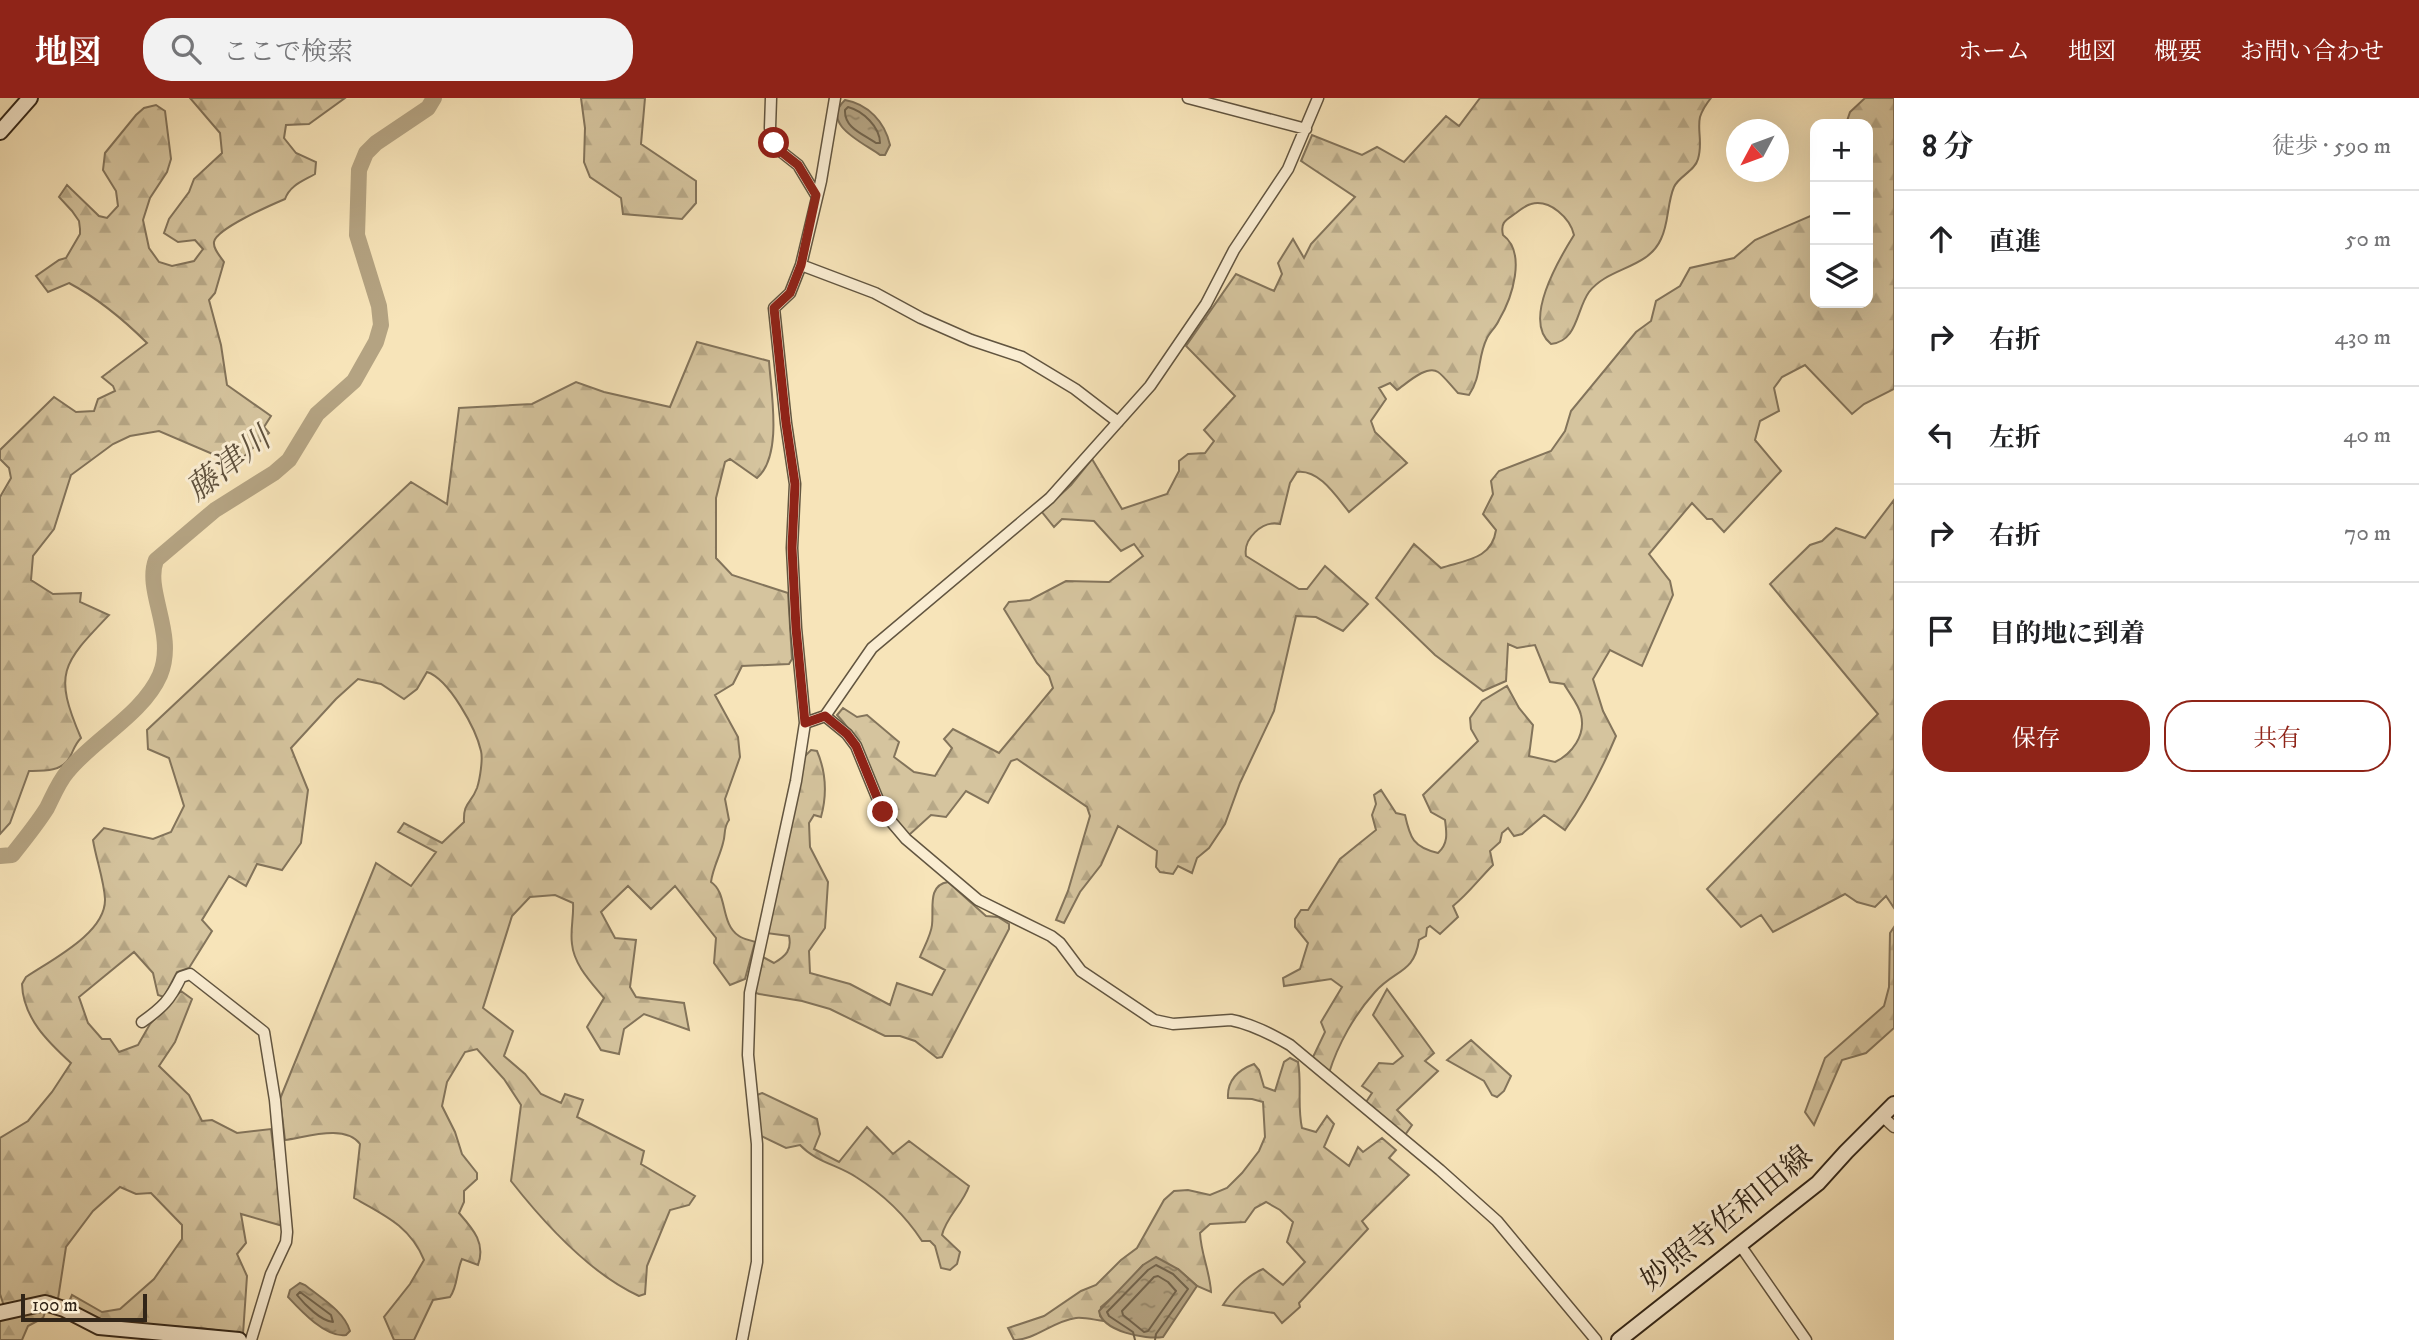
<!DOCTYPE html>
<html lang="ja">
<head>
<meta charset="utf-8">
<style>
  :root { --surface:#fff; --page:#f2f2f2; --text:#202124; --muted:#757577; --line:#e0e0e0; --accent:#8f2418 }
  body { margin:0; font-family:"IM FELL DW Pica","Noto Serif JP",serif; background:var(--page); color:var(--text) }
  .controls { position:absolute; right:21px; top:21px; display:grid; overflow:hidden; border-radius:14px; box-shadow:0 7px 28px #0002 }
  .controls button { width:63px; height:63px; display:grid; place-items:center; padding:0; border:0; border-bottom:2px solid var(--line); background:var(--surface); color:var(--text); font:35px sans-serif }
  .compass { position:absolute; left:1726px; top:21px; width:63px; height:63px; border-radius:50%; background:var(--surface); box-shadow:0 7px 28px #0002; rotate:229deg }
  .scale { position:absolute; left:21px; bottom:18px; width:126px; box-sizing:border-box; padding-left:7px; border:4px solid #312518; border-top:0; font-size:19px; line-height:24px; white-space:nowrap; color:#312518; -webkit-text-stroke:5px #faedd2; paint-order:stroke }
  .stop { position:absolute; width:21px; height:21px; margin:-16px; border:5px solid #8f2418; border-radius:50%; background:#fff }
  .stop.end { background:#8f2418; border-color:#fff; box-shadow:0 2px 7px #0008 }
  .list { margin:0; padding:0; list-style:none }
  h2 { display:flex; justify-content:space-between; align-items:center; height:91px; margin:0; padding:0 28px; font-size:30px }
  h2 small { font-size:23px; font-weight:400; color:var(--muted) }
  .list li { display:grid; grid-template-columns:46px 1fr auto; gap:21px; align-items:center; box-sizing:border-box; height:98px; padding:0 28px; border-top:2px solid var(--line) }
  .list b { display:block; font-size:26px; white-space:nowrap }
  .list em { font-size:23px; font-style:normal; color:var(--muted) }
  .actions { display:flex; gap:14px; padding:21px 28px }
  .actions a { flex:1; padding:16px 0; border:2px solid var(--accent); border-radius:28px; text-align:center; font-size:24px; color:var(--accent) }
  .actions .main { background:var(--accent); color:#fff }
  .icon { flex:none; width:38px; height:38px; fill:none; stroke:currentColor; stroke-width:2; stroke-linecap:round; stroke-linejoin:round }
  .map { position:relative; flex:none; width:1894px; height:1242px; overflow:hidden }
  header { display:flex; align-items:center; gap:42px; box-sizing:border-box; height:98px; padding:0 35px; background:var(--accent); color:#fff }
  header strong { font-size:33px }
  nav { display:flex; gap:38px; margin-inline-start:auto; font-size:24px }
  .search { width:490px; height:63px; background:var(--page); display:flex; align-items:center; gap:18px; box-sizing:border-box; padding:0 24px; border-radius:28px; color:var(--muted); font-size:26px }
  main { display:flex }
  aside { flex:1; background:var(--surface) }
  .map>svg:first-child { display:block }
</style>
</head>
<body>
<header>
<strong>地図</strong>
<div class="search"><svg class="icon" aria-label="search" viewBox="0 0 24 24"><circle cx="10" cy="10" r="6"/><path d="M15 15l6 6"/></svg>ここで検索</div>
<nav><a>ホーム</a><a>地図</a><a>概要</a><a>お問い合わせ</a></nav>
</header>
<main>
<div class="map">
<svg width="1894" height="1242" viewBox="0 0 1894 1242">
  <defs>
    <pattern id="forest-firs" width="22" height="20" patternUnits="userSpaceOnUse" patternTransform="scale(1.75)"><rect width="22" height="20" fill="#d5c49e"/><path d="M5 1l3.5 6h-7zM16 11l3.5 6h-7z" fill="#b7a887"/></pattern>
    <pattern id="water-ripples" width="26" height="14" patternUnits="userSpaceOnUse" patternTransform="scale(1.75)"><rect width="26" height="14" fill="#b4a382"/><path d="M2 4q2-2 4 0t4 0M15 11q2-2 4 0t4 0" fill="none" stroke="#938569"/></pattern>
  </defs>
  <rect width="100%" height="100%" fill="#f7e4b9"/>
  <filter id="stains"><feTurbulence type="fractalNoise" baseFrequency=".00286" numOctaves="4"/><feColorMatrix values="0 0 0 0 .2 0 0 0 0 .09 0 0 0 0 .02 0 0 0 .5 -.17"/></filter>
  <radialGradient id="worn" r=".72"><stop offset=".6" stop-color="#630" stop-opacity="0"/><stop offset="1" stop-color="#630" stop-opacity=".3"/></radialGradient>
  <path fill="url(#forest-firs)" stroke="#83745b" stroke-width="2" d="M 190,0 L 345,0 L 309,26 L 286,27 L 284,40 L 296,55 L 316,64 L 315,76 C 303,83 290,87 285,101 C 271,107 216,131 214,144 C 213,151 220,158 224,164 L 215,195 L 209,202 L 221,247 L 227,287 L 271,318 L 264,329 L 269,335 L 236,366 L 159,333 L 130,338 L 113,346 L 71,377 L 54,431 L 33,458 L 31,482 L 53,496 L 81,495 L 80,504 L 109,517 C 62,566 53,575 81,640 C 75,646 74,651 70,659 C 62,674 43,673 29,673 L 10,725 L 0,736 L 0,399 L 11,380 L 9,370 L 0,361 L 0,352 L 54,299 L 76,314 L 94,313 L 98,301 L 115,293 L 113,288 L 102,279 L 147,245 C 123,221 99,201 69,185 L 48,194 L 36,178 L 59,162 L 66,160 L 80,136 L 80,131 L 79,123 L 72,113 L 59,99 L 67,87 L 99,118 L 107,120 L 118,108 L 116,93 L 103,72 L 105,55 L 136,17 L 144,10 L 156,7 L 165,13 L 171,61 L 167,74 L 150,100 L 143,122 L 149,150 L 159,164 L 172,168 L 194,163 L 203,151 L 195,142 L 178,144 L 164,135 L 169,121 L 189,94 L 194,81 L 222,55 L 220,35 Z
    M 581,0 L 645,0 L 641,46 L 696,83 L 696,105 L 682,121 L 623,116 L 621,100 L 590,79 L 584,64 L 585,30 Z
    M 1480,0 L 1711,0 C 1707,5 1702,13 1700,19 C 1697,32 1703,45 1698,61 C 1695,73 1679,78 1674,89 C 1667,105 1669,125 1661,141 C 1648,171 1608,169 1589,194 C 1576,212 1578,243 1551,246 C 1522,223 1559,161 1574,137 C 1570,120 1550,101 1531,106 C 1526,107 1520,112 1516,115 C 1506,122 1500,124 1503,137 C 1527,155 1512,200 1499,222 C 1496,229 1490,234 1487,240 C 1477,260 1482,278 1469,297 L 1458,295 C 1453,290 1443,277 1438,274 C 1427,266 1406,286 1397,292 L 1390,285 L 1379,290 L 1386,301 L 1371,323 L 1375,334 L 1407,365 L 1349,414 C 1336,398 1319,371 1297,374 L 1290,385 L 1280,426 C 1262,422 1243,441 1246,458 L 1299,491 L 1307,491 L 1325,468 L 1368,506 L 1343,533 L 1316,519 L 1296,518 L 1274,613 L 1240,685 L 1225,726 L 1209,750 L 1197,760 L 1192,775 L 1178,768 L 1173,776 L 1160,774 L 1156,769 L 1157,753 L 1118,728 L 1101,767 L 1080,794 L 1064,825 L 1056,822 L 1068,793 L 1090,718 L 1087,709 L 1017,661 L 1011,663 L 988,705 L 966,693 L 946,719 L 931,717 L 909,737 C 898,728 888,717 881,704 C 865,673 864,645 837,617 L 843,610 L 857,619 L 867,617 L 899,644 L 894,659 L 914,674 L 935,678 L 952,650 L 944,641 L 953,631 L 999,655 L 1053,590 L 1049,578 L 1037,565 L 1004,511 L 1009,504 L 1030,502 L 1066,483 L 1109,484 L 1143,458 L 1134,446 L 1121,453 L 1094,423 L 1062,421 L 1054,429 L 1042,414 L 1071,387 L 1092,361 L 1122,411 L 1167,396 L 1179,373 L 1179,363 L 1188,356 L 1205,355 L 1214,343 L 1204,332 L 1235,298 L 1186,248 L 1236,176 L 1274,193 L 1282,176 L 1278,165 L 1293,141 L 1304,160 L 1311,146 L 1355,99 L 1301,63 L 1312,37 L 1362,57 L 1377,49 L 1404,64 L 1446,18 L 1459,28 Z
    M 1865,0 L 1894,0 L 1894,291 L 1864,306 L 1852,316 L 1805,267 L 1782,279 L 1774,290 L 1779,313 L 1760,323 L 1755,342 L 1781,373 L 1724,434 L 1712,421 L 1707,421 L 1692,405 L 1649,456 L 1670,483 L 1673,497 L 1642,568 L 1610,552 L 1593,581 L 1603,613 L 1616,638 C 1602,671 1586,703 1565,732 L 1544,717 L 1522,736 L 1514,738 L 1508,730 L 1502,735 L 1500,744 L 1490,753 L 1493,767 C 1479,781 1468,796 1453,808 L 1458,819 L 1440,836 L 1430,828 L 1427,830 L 1426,838 L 1419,842 C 1414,876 1395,871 1375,894 C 1355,916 1338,946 1329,975 L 1313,959 L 1325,934 L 1321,924 L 1342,889 L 1331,881 L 1284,888 L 1283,880 L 1300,871 L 1308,845 L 1295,829 L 1295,821 L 1301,812 L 1308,812 L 1340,761 L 1376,732 L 1372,717 L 1376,706 L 1374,697 L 1381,692 L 1396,715 L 1405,717 C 1410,740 1413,749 1438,755 C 1448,746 1447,736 1445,722 L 1431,714 L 1423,697 L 1478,643 L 1471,631 L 1470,620 L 1482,603 L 1507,588 L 1519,610 L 1533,627 L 1529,658 L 1555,664 C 1572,656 1586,637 1581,617 C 1579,607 1569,595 1564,586 L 1550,584 L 1535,547 L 1517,550 L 1508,546 L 1506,583 L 1483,593 L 1435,557 L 1376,500 L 1414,446 L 1441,470 C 1466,462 1492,461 1496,432 L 1483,416 L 1493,396 L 1491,383 L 1499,373 L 1551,353 L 1565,333 L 1571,313 L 1636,234 L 1651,223 L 1656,203 L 1680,188 L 1690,170 L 1734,160 L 1755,142 L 1815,116 L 1815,205 L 1868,205 L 1868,26 L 1846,26 L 1850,14 Z
    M 697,244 L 769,263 C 771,294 783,358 757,380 L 730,361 L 725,364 L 716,400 L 716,460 L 732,477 L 788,495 L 792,561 L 789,566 L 742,568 L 733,586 L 715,597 L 738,639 L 740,659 L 725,701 L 729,722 C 723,730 726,736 723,745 C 720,758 713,769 711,784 C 728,795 720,826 739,838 C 743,841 750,842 755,844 L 745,881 L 730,887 L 714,865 L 716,840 L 675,788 L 651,811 L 628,788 L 601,814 L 615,840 L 636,842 L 630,889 L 636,899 L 684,905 L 689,932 L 644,916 L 624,931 L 619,956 L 601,952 L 587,929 L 604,900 C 591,884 574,867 572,846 C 570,832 574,819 573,805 L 555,797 L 530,799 L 512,818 L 483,910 L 513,933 L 504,958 L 525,976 L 541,996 L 561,1005 L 565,996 L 583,1002 L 577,1019 L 644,1053 L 641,1066 L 695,1098 L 689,1107 L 670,1112 L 647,1168 L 645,1196 L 639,1198 C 591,1176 544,1125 511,1083 L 521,1007 L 504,981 L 477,951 L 465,954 L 447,984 L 442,1008 L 455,1034 L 462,1056 L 477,1075 L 477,1081 L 464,1093 L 464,1104 L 459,1115 C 473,1131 486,1145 478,1167 L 462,1161 C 456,1174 458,1188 450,1199 L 433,1202 L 414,1242 L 394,1242 L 384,1219 L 410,1186 L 424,1162 C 410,1128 384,1117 354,1100 L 360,1046 C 345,1026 307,1039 285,1042 L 280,1001 L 376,765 L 411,788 L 436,754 L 398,734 L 404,725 L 442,745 L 464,724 C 463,704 471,706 477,690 C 480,681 483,661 481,653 C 476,631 449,581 427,574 L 417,591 L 404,601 L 381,586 L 358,581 L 336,601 L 291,650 L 308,692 L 301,745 L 282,772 L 257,766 L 246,788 L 229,778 L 202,822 L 212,833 L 189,870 L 177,874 L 164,899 L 158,897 L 153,875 L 134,854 L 79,899 L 88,925 L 102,941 L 110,941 L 119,954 L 138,947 L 150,926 L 181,893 L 192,901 L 175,944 L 159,968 L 189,997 L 202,1023 L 212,1022 L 237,1035 L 271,1031 L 283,1128 L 241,1116 L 246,1145 L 237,1156 L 247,1178 L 243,1236 L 201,1230 L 98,1224 L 67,1208 L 72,1197 L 102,1214 L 120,1211 L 154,1181 L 182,1141 L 182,1127 L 151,1095 L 136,1096 L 120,1089 L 93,1113 L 66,1149 L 58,1201 L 51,1198 L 43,1220 L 28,1228 L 22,1242 L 0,1242 L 0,1220 L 11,1217 L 3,1205 L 0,1196 L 0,1040 L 28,1023 L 52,994 L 71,965 C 48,944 23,920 22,886 L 26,879 C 51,862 106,835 105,801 C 104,782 96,761 93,742 L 104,730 L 153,741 L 171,734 L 184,708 L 169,660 L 148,651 L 147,632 L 411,384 L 447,406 L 459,310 L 532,306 L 576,284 L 604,294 L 670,309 Z
    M 1894,402 L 1894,810 L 1886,798 L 1875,809 L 1857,804 L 1845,796 L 1773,834 L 1761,817 L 1741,829 L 1707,791 L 1878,616 L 1770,486 L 1810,447 L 1822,443 L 1836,430 L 1865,440 Z
    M 811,652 L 817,653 C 826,674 827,697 821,719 L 814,717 L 809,725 L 810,749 L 828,784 L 825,830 L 809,853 L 810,875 L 850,886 L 890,907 L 897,885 L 932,897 L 945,872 L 920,859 C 924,849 931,837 932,827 C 934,811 927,787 948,784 L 986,818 L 998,819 L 1009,826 L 1009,831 L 942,959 L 937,960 L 915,943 L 900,938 L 885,938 L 830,911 L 802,903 L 759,896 L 753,894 L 763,859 L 774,865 C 786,858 792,852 789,838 L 766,835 L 804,659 Z
    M 1894,829 L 1894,930 L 1866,955 L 1842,962 L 1814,1027 L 1805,1014 L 1825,960 L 1884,908 L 1889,889 L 1890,835 Z
    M 1387,891 L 1434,955 L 1425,963 L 1438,973 L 1397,1012 L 1412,1027 L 1405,1037 L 1366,1004 L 1372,995 L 1362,988 L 1379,965 L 1393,966 L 1403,958 L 1373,917 Z
    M 1471,942 L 1511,978 L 1504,993 L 1497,999 L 1492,997 L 1484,983 L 1447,962 Z
    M 1290,960 L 1298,964 C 1302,986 1297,1007 1302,1030 L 1316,1034 L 1327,1018 L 1334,1026 L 1324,1049 L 1349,1068 L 1358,1049 L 1363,1054 L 1382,1040 L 1396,1052 L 1389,1060 L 1409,1077 L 1362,1123 L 1368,1131 L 1299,1205 L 1300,1209 L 1282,1225 L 1274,1215 L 1223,1207 C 1232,1193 1247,1178 1263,1171 L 1283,1187 L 1305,1164 L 1287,1144 L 1293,1124 L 1280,1112 L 1266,1104 L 1255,1110 L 1245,1124 L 1210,1126 L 1200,1135 C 1201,1156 1210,1174 1211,1194 L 1197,1188 L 1178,1171 L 1143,1167 L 1122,1191 L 1101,1209 L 1100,1218 L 1104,1223 C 1095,1222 1084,1219 1076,1220 C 1053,1223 1035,1242 1014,1242 L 1008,1230 L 1044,1218 L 1081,1193 L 1096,1187 L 1121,1162 L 1137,1150 L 1164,1102 L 1174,1093 L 1188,1092 L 1210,1097 L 1227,1090 L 1242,1075 L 1259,1053 L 1265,1039 L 1263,1004 L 1252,1001 L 1228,1000 C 1227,983 1238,972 1254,966 L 1259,972 L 1264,989 L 1275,993 L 1284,964 Z
    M 762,995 L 817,1021 L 820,1036 L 814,1051 L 839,1064 L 867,1029 L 893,1056 L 909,1043 L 969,1088 C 963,1106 946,1119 942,1137 L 960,1154 L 957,1166 L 950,1172 L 941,1170 L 935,1148 L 930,1143 L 922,1143 C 905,1117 883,1096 856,1079 C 838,1067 816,1064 800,1047 L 786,1050 L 761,1038 L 757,997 Z"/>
  <path fill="url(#water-ripples)" stroke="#807158" stroke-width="2" d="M 845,2 C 868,6 885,24 890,47 L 885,57 L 880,57 C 864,45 819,26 845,2 Z
    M 1156,1159 L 1178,1171 L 1197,1188 L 1163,1239 C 1145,1242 1102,1233 1099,1213 L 1143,1167 Z
    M 300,1185 L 305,1187 C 321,1200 344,1213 350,1233 L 346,1237 C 326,1240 301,1213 288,1199 L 290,1192 Z"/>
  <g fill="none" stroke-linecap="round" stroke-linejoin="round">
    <path stroke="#72644d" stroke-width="2" d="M 848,9 C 863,13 880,29 880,45 L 876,45 C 863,36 844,30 845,12 Z
      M 1158,1178 L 1168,1184 L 1176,1193 L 1148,1233 L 1144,1234 L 1123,1217 L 1122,1213 L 1154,1179 Z
      M 300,1194 L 331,1217 L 333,1224 C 321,1223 305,1207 297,1197 Z
      M 1135,1242 L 1133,1234 L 1109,1218 L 1107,1214 L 1148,1172 L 1156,1167 L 1173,1176 L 1188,1191 L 1156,1236 L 1155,1242"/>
    <path stroke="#b4a382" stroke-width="16" d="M 0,758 L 12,757 C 24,742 37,726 47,710 C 53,698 59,683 68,673 C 94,641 143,616 160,577 C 177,536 144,493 156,462 L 215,412 L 274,375 L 289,362 L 317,316 L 354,283 L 376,244 L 381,227 L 379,208 L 357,137 L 359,72 L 366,55 L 376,45 L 428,10 L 434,0"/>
    <defs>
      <path id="street" d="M 771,0 L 770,30 L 774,45 L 779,52 L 798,67 L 816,97
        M 1188,0 L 1306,31
        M 801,167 L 875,195 L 921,220 L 971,242 L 1022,259 L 1075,291 L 1118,324
        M 825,618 L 847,636 L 856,648 L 883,714 L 906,741 L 978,802 L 1051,838 L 1060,845 L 1081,873 L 1154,922 L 1173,926 L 1231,922 C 1252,926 1271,936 1290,947 L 1440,1072 L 1497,1123 L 1596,1242
        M 805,625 L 825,618 L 872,550 L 1050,400 L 1150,288 L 1206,206 L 1234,152 L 1288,71 L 1318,0
        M 142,924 C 163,909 170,902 181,879 L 190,876 L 264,934 L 275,1002 L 287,1134 L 286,1144 L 271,1176 L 251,1242
        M 1882,1018 L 1894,1029
        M 1740,1147 L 1806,1242
        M 742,1242 L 757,1164 L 757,1046 L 748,957 L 750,895 L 796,683 L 805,625 L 796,530 L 792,450 L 795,386 L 786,325 L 774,210 L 790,195 L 801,167 L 821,83 L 835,0"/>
      <path id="secondary" d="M 0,34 L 30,0
        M 0,1215 L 45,1205 L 64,1211 L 99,1229 L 239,1242
        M 1619,1242 L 1818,1085 L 1846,1054 L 1894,1006"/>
    </defs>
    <use href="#street" stroke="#625540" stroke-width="13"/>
    <use href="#secondary" stroke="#312518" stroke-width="18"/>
    <use href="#street" stroke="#faedd2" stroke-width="10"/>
    <use href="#secondary" stroke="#faedd2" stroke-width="14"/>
  </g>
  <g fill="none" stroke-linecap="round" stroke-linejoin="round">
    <path stroke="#8f2418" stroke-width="9" d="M 774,45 L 779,52 L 798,67 L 816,97 L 801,167 L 790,195 L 774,210 L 786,325 L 795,386 L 792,450 L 796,530 L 805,625 L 825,618 L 847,636 L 856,648 L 883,714"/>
  </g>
  <g text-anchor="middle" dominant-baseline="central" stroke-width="6" stroke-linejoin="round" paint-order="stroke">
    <g font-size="30" fill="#312518" stroke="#faedd2">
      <text transform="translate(1727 1121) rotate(-39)">妙照寺佐和田線</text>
    </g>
    <g font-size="32" font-style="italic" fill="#5f513d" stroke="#faedd2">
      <text transform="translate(229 367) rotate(-38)">藤津川</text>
    </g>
  </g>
  <rect width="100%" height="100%" filter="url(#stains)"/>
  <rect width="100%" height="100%" fill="url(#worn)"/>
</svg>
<div class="controls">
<button>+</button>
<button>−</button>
<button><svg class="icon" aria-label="layers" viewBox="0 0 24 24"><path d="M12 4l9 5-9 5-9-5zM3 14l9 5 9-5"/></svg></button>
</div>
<svg class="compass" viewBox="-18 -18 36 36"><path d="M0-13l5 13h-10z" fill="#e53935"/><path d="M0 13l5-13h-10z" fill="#757577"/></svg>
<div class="scale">100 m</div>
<div class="stop" style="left:774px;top:45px"></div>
<div class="stop end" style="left:883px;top:714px"></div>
</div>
<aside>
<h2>8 分<small>徒歩 · 590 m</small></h2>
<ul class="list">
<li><svg class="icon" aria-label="ahead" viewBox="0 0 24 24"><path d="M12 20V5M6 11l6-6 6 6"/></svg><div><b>直進</b></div><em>50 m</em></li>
<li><svg class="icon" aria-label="right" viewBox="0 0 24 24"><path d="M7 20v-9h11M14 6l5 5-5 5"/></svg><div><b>右折</b></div><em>430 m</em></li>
<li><svg class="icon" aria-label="left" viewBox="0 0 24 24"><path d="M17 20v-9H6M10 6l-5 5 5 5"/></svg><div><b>左折</b></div><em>40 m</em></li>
<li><svg class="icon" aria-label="right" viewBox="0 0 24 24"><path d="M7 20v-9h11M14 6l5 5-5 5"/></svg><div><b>右折</b></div><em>70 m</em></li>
<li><svg class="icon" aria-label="arrive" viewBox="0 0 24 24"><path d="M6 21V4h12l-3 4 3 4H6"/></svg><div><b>目的地に到着</b></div></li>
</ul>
<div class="actions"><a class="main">保存</a><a>共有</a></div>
</aside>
</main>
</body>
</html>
